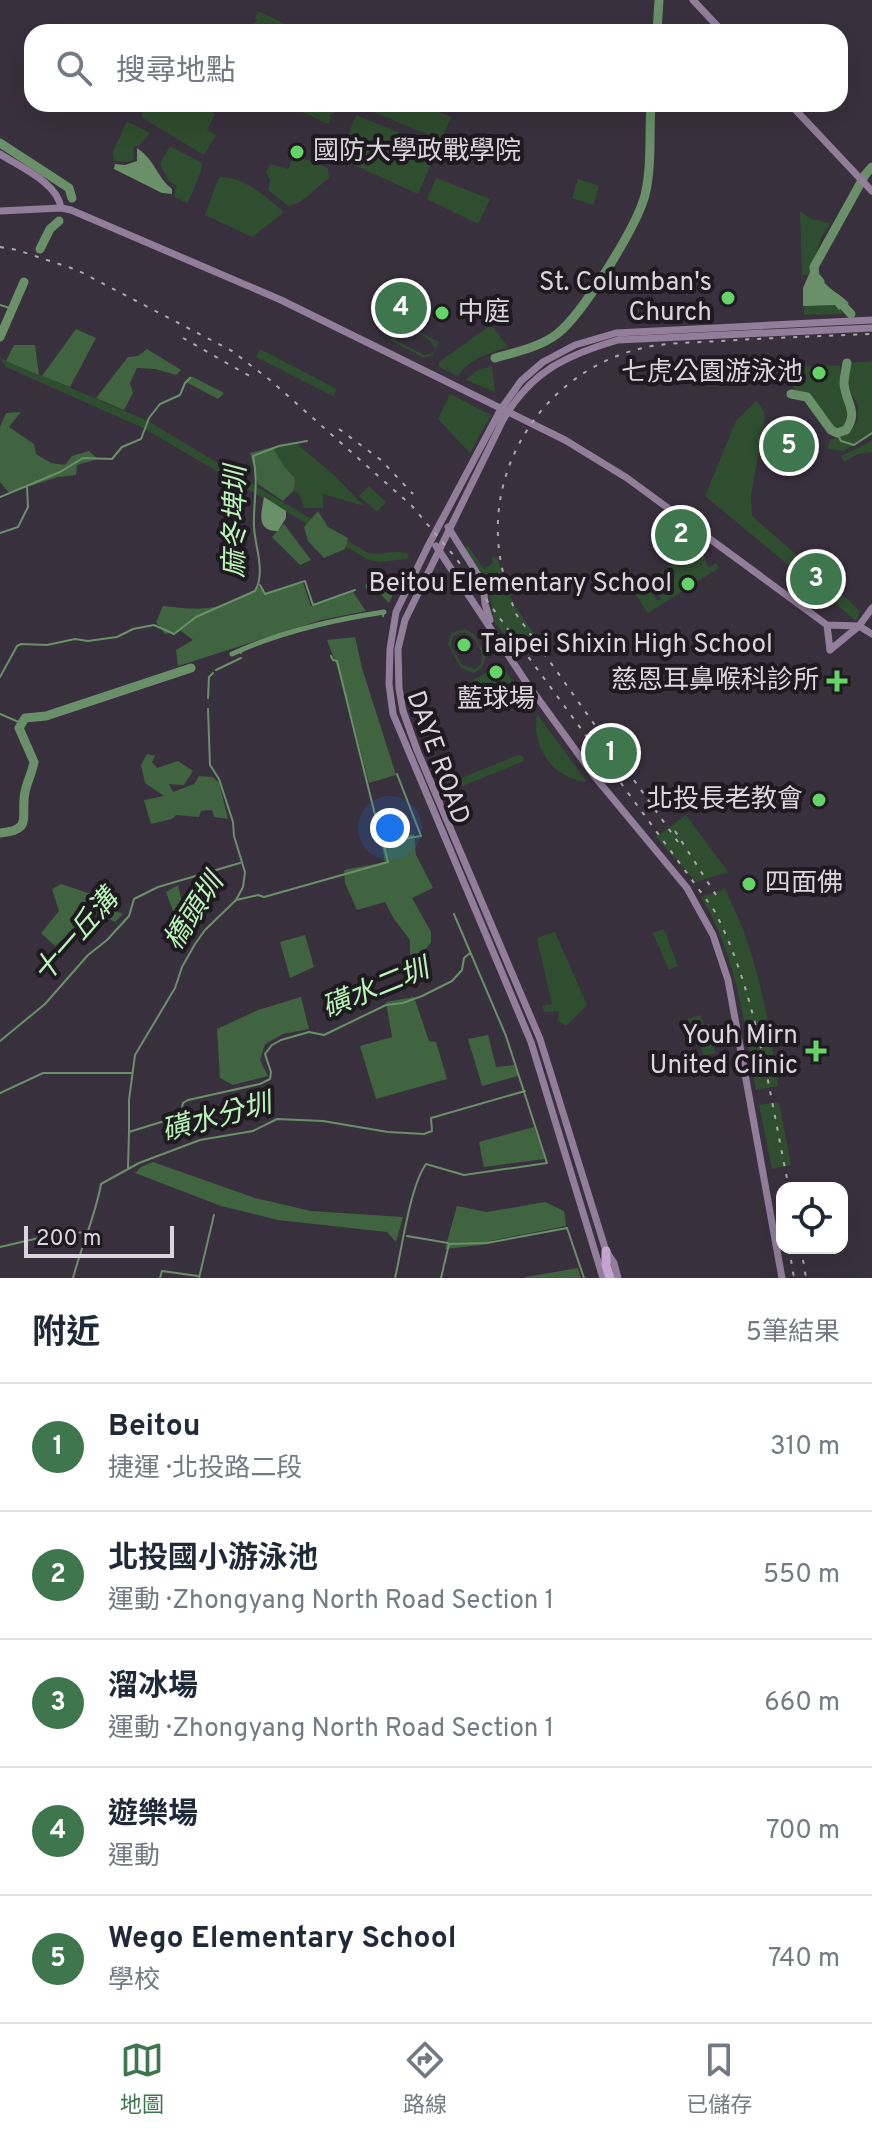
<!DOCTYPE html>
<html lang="zh-TW">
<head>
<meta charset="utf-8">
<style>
  :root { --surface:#fff; --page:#f2f2f3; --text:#1f2937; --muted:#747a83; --line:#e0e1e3; --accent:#3e764d }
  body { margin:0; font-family:Overpass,"Noto Sans TC",sans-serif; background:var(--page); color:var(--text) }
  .controls { position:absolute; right:24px; bottom:24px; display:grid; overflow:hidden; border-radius:16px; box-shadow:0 8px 32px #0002 }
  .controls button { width:72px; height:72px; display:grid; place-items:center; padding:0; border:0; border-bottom:2px solid var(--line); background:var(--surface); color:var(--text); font:40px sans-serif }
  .scale { position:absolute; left:24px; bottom:20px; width:150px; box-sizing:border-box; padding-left:8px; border:4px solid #dbd5de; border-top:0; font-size:22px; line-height:28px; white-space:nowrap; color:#dbd5de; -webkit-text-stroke:6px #1e1a20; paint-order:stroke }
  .you { position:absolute; left:390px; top:828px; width:28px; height:28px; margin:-20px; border:6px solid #fff; border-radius:50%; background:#1a73e8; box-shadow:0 0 0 12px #1a73e833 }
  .badge { display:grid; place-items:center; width:52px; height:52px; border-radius:50%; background:var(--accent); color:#fff; font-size:26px; font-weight:700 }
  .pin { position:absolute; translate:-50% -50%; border:4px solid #fff; box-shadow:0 2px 8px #0006 }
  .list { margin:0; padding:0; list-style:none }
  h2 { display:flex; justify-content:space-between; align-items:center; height:104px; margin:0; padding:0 32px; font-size:34px }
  h2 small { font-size:26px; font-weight:400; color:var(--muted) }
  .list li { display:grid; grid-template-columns:52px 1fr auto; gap:24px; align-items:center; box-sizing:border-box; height:128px; padding:0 32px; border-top:2px solid var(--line) }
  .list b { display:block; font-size:30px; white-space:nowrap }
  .list p { margin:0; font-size:26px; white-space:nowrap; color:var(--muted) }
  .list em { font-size:26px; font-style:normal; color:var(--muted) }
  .icon { flex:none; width:44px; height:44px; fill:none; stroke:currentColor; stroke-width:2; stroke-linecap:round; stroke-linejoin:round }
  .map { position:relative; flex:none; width:872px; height:1278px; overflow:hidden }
  .search { position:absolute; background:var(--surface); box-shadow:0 8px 32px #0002; left:24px; right:24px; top:24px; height:88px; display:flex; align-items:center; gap:20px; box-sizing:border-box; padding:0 28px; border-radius:24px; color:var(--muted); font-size:30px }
  .sheet { height:744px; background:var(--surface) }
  nav { display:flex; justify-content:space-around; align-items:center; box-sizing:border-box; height:112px; border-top:2px solid var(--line); background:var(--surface); font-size:22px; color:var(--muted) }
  nav a { display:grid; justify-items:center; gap:4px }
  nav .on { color:var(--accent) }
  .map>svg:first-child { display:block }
</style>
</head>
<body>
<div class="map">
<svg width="872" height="1278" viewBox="0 0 872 1278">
  <rect width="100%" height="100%" fill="#39303d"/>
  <path fill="#2f4d2f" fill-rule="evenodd" d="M 258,11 L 302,32 L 267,32 L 269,27 L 252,32 L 239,32 L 258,20 L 255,18 Z
    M 146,104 L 196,104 L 215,114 L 207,130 L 216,135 L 204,155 L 141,117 Z
    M 286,104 L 320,104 L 319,108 L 347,104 L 329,116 L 331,117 L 328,124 Z
    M 360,104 L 420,104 L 451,117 L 441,140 L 359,106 Z
    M 356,115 L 438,148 L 418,194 L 339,158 Z
    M 127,121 L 150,133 L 139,146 L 134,147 L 133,160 L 128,162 L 114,161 L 113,152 Z
    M 170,146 L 202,163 L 201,171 L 188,203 L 174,197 L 177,186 L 169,181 L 160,164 Z
    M 294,155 L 328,168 L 329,178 L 300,202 L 288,206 L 268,190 L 270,180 L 266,172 L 271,164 L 288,169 Z
    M 219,177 C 243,176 267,197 284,212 L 252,237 L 205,215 Z
    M 436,178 L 490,199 L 478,224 L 427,199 Z
    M 578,179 L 599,186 L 593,205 L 572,198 Z
    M 800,211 L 811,219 L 830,223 L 821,238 L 810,274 L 802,275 Z
    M 803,288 L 828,297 L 844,314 L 804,315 Z
    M 402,324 L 439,342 L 433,355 L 424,358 L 391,341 L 390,329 ZM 397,327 C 409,327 430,337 435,348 L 433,353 L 424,355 L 395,340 L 393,333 Z
    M 491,325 L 508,347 C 488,354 470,358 458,376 L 439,367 L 439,362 Z
    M 260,349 L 337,389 L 333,396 L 256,357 Z
    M 0,358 L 146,420 L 368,553 C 382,555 397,549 409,554 L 407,559 L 379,562 L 367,559 L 143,428 L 6,367 Z
    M 872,361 L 872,435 L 843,451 L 828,449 L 829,441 L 850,432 L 858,420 L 858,405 L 847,386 L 848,363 Z
    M 840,365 L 841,389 L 850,410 L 845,428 L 838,432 L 831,431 C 827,411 812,395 793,389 L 796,367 Z
    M 492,366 L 495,392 L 466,380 L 476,371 Z
    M 450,394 L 491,415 L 470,453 L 438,419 Z
    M 756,401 L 764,411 L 765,417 L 751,495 L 752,516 L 854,605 L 860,612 L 856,621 L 705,496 L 736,421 Z
    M 872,441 L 872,452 L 858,454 L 844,462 L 841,456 Z
    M 295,442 L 336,477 L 364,506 L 323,494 L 323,508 L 304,508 L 300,496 L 294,490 L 295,477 L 283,465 L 273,447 Z
    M 369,486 L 386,502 L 377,512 L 359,496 Z
    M 467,545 L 484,569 L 492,564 L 492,558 L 497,557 L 513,603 L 536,637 L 516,650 L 494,621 L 488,585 L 465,551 Z
    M 692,551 L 704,556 L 709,568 L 716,563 L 719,568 L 648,613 L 636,595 L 648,587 L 658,601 L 662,599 L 652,590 L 653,577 Z
    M 465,629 L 474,634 L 486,657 L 481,669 L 473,673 L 460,667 L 448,644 L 452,633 ZM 464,632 C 475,636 485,652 481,664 L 475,669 L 462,665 L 451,646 L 453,636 Z
    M 501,664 L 513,681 L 500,689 L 471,698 L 463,686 Z
    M 537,714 L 587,782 C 553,779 531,747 537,714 Z
    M 518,755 L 523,756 L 524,761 L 455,789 L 450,787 L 454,781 Z
    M 686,815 L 728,872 L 696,882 L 656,837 Z
    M 725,889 C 759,958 767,1012 778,1086 L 756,1090 C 744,1023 737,956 701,897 Z
    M 664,929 L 678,966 L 669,970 L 653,933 Z
    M 555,932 L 587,1005 L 566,1026 L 558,1020 L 559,1011 L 544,1012 L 542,1006 L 552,1004 L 537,938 Z
    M 700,1015 L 716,1053 L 704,1056 L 695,1031 L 692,1031 L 688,1019 Z
    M 779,1102 L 791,1165 L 772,1169 L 759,1105 Z"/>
  <path fill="#3f643f" d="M 76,329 L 96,338 L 70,387 L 42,376 Z
    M 14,345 L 35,345 L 39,375 L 6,361 Z
    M 147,349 L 181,370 L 176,375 L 155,369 L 137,368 L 130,383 L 133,393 L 124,410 L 96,398 L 128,357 L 138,356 Z
    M 191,376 L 224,393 L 218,399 L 186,382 Z
    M 21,412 L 9,427 L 34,444 L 36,454 L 51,463 L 65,465 L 72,456 L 89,451 L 98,459 L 77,465 L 76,475 L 58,477 L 9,493 L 0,482 L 0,427 L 6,413 Z
    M 273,447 L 283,465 L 295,478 L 294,490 L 283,501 L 258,484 L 250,453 Z
    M 318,511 L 328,527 L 348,538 L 345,549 L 324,558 L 308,541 L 304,527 Z
    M 284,524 L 311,560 L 300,565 L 272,537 Z
    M 373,581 L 390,583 L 396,588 L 389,603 L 381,595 L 368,593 L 365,585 Z
    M 303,583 L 311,606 L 353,592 L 366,611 L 321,620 L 178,666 L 176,650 L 193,640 L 181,631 L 165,634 L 156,622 L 163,606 C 208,611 219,611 259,587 L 265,593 Z
    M 355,637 L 362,668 L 396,775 L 369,783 L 341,676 L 327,640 Z
    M 147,754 L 155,756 L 152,762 L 157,768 L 178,761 L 193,771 L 184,785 L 169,784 L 173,792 L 194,784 L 199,776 L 213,777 L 219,783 L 228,819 L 214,817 L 212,810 L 201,811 L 199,817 L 176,815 L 172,819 L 151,824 L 144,800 L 164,796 L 145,783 L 141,765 Z
    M 414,834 L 416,855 L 433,888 L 412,898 L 431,932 L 431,942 L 410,970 L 410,940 L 394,919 L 385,902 L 357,910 L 345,883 L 344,870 L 385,862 L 381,841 Z
    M 61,884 L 100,897 L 97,904 L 123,914 L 115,922 L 95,912 L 55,946 L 41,933 L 59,911 L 52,889 Z
    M 178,885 L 186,921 L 178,924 L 166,892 Z
    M 305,935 L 314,967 L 290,978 L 280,942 Z
    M 301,997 L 309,1029 L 283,1034 L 265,1044 L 260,1060 L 268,1076 L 233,1085 L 220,1078 L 217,1029 L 258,1010 Z
    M 414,997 L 429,1041 L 436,1042 L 447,1079 L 376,1099 L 360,1046 L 392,1037 L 386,1002 Z
    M 488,1035 L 496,1067 L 514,1065 L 518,1076 L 482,1086 L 468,1039 Z
    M 534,1127 L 545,1159 L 484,1167 L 479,1142 Z
    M 153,1162 L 255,1198 L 311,1211 L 403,1217 L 396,1242 L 387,1232 L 278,1220 L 221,1206 L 135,1173 L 141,1167 Z
    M 545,1202 L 564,1211 L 566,1226 L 490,1241 L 489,1244 L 445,1249 L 457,1206 L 487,1212 Z
    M 578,1268 L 581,1278 L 525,1278 L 526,1277 Z"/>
  <path fill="#699069" d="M 137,148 C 156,161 157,178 172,189 L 172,194 L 162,193 L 114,169 L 115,164 L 125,165 L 137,161 Z
    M 817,271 C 822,286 839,293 849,303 L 839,310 L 835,305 L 803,306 L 803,288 L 810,272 Z
    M 264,497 L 286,511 L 286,518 L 278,531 C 256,531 261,514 264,497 Z"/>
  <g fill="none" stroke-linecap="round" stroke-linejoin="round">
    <path stroke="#699069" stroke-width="2" d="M 0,305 L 13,309
      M 837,433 L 841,441 L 854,445 L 872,433
      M 0,497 L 60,472 L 83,458 L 112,459 L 122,447 L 141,439 L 149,418 L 160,404 L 180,395 L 185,383 L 190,378
      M 0,533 L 18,527 L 28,507 L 27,487
      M 260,585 L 265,594 L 305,581 L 313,605 L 355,590
      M 383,616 L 384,612
      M 241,650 L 241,653
      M 331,656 L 333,660 L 337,661 L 382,843
      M 216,670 L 241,658
      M 0,677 L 17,646 L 21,644 L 47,645 L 75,639 L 88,641 L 117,637 L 133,629 L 154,625 L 174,634 L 196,617 L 255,591 C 266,572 255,547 254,527 C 253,502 259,483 253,456 L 279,446 L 307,441
      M 208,698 L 209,677 L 213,673
      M 0,714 L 21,723
      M 236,900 L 258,895 L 264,897 L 388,862 L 383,842 L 421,836 L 397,774
      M 0,1041 L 45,1004 L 88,955 L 107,940 L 129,916 L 134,899 L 158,887 L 240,863
      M 0,1093 L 43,1073 L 132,1073
      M 129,1132 L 129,1100 L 135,1055 L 175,988 L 182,967 L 195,944 L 205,930 L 236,900 L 243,887 L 245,872 L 234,836 L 233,822 L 219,779 L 210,765 L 208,709
      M 128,1168 L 129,1132 L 174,1118 L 181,1113 L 183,1103 L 188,1100 L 260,1084 L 270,1079 L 271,1072 L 265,1054 L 272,1045 L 281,1040 L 309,1032 L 324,1035 L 386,1005 L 403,1003 L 422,996 L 452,981 L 462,970 L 464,958 L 470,953
      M 407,1236 L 448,1243
      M 0,1247 L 43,1237 L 84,1232
      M 73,1278 C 81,1247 96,1214 101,1184 L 139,1163 L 200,1140 L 253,1131 L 277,1119 L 323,1121 L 388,1132 L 424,1134 L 432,1131 L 431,1118 L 525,1091
      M 160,1278 L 162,1271 L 198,1276
      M 199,1278 L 214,1215
      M 395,1278 C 402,1249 410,1186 426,1164 L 464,1175 L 547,1163 L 506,1036 L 454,914
      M 441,1278 L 449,1244 L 487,1243 L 567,1228 L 584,1278"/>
    <path stroke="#699069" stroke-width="5" d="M 232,654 C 279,632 332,620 384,612"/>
    <path stroke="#699069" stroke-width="9" d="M 657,32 L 659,0
      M 0,143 L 69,188 L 72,198
      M 40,249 L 50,229 L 59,221
      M 820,282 L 815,276 L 814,267 L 865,175 L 872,167
      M 836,298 L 851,314
      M 0,337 L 24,282
      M 495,358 C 516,352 540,347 557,334 C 582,315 637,226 645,195 C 652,166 649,134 651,104
      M 791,394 L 807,397 L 831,430 L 837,433 L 846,430 C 859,412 846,403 844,384 C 844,377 846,369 847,363
      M 0,833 C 34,830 20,817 25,792 C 27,782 32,773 34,762 L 19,728 L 25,718 L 46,716 L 191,668"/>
    <path stroke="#927e9b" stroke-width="7" d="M 693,0 L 723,32
      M 790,104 L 872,191
      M 0,154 C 20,167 58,183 61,208
      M 0,211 L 61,208 L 71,210 L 281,300 L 565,440 L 627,478 L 827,625 L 830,650
      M 448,527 L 483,583 L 485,604 L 490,620
      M 436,546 L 526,682 L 595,777 L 687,888 L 713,935 L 728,980 L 782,1278
      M 827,625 L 859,626
      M 859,626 L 872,634
      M 830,650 L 859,626 L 872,608
      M 603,1278 L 531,1042 L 393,714 L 389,684 L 390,649 L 396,612 L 428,546 L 501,409 L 521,381 L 543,362 L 575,345 L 616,333 L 872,320
      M 618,1278 L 614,1263 L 606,1251 L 540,1039 L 417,750 L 403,711 L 399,688 L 398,649 L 405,620 L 503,420 C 531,371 567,355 618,340 L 872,328"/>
    <path stroke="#c3a4d2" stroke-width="9" d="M 606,1251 L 606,1265 L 610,1278"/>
    <path stroke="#aea7b1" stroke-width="2" stroke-dasharray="4 8" stroke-linecap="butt" d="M 0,247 L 17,250 L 77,270 L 232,351 L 270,380 L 412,506 L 455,557 L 714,910 C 757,992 770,1098 789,1188
      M 183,338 L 253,378
      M 339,429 L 381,460 L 413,494
      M 675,831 L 716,895
      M 678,842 L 516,614 C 507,589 499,564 498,537 C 494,452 552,373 635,350 C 662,342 691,343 720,341 C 770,338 821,336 872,334
      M 789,1248 L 794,1278
      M 801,1248 L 806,1278"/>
  </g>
  <g fill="#64d468" stroke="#1e1a20" stroke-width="3">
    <circle cx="297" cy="152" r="8"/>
    <circle cx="728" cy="298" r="8"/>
    <circle cx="442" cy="313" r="8"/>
    <circle cx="819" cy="373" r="8"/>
    <circle cx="688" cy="584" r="8"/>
    <circle cx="464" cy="645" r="8"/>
    <circle cx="496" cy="672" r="8"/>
    <path d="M833 669h8v8h8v8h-8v8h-8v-8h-8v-8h8z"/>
    <circle cx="819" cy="800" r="8"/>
    <circle cx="749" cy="884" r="8"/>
    <path d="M812 1039h8v8h8v8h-8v8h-8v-8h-8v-8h8z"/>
  </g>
  <g text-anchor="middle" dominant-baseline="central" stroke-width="8" stroke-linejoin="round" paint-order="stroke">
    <g font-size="26" fill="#dbd5de" stroke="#1e1a20" text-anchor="end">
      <text x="313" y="152" text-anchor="start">國防大學政戰學院</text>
      <text x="712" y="283">St. Columban's<tspan x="712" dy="30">Church</tspan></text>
      <text x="458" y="313" text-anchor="start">中庭</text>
      <text x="803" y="373">七虎公園游泳池</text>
      <text x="672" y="584">Beitou Elementary School</text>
      <text x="480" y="645" text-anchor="start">Taipei Shixin High School</text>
      <text x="819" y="681">慈恩耳鼻喉科診所</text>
      <text x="496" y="700" text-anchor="middle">藍球場</text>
      <text x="803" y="800">北投長老教會</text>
      <text x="765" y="884" text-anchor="start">四面佛</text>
      <text x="798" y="1036">Youh Mirn<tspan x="798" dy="30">United Clinic</tspan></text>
    </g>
    <g font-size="26" fill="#dbd5de" stroke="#1e1a20">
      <text transform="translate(437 758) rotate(70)">DAYE ROAD</text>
    </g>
    <g font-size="28" font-style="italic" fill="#b9f5b8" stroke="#1e1a20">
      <text transform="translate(237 522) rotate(-89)">麻冬埤圳</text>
      <text transform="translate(195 913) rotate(-57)">橋頭圳</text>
      <text transform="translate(77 937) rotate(-49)">十一丘溝</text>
      <text transform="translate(376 990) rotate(-22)">磺水二圳</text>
      <text transform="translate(217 1119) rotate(-15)">磺水分圳</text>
    </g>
  </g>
</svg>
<div class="controls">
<button><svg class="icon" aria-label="locate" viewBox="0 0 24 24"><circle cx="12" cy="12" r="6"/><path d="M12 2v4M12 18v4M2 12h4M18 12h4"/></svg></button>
</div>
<div class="scale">200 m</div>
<div class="you"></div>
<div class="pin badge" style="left:611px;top:753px">1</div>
<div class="pin badge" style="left:681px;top:535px">2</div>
<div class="pin badge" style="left:816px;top:579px">3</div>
<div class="pin badge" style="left:401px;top:308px">4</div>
<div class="pin badge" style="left:789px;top:446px">5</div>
<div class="search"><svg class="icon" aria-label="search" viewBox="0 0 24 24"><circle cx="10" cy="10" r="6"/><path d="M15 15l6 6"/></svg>搜尋地點</div>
</div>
<section class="sheet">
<h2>附近<small>5筆結果</small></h2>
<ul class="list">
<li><span class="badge">1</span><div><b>Beitou</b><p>捷運 · 北投路二段</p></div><em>310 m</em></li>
<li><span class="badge">2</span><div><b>北投國小游泳池</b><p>運動 · Zhongyang North Road Section 1</p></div><em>550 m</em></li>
<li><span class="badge">3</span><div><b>溜冰場</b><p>運動 · Zhongyang North Road Section 1</p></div><em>660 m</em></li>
<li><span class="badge">4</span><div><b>遊樂場</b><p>運動</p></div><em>700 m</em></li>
<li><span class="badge">5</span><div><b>Wego Elementary School</b><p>學校</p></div><em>740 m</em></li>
</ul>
</section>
<nav>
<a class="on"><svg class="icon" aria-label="map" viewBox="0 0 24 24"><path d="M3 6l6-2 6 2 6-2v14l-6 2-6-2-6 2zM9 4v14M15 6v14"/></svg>地圖</a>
<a><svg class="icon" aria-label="directions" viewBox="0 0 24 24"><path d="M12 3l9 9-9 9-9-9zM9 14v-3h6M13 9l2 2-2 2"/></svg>路線</a>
<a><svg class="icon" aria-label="saved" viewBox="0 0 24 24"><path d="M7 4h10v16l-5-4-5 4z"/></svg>已儲存</a>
</nav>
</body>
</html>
